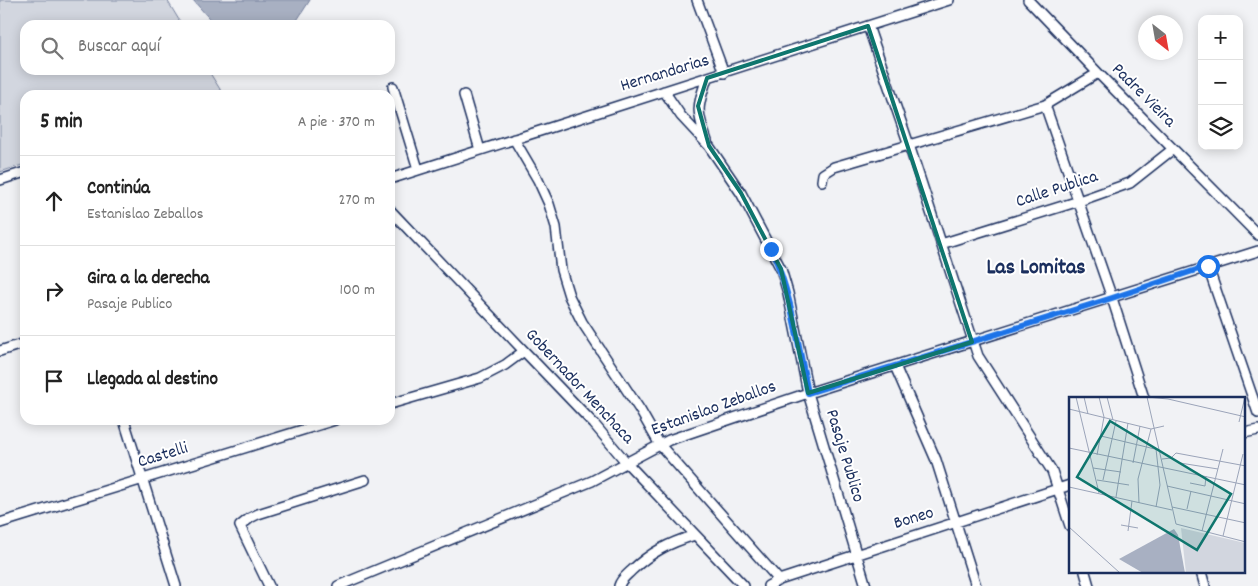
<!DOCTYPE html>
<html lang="es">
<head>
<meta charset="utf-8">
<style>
  :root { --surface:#fff; --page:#f6f6f6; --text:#222; --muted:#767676; --line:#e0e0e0 }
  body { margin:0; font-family:Dekko,sans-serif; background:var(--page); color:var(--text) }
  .controls { position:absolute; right:15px; top:15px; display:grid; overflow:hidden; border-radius:10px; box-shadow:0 2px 12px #0003 }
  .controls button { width:45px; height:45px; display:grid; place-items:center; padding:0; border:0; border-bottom:1px solid var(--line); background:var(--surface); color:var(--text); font:25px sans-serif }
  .compass { position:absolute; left:1138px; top:15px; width:45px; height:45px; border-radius:50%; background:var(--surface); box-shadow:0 2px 12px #0003; rotate:149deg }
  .stop { position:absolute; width:15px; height:15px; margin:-11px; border:4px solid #1a73e8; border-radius:50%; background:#fff }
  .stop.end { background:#1a73e8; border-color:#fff; box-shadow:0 1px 5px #0008 }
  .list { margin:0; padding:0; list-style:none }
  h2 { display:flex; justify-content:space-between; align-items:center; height:65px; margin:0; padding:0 20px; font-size:21px }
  h2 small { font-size:16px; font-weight:400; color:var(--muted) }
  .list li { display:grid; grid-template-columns:32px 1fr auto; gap:15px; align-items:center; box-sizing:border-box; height:90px; padding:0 20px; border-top:1px solid var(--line) }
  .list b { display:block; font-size:19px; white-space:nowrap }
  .list p { margin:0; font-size:16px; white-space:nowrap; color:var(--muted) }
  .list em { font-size:16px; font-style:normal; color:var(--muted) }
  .icon { flex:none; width:28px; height:28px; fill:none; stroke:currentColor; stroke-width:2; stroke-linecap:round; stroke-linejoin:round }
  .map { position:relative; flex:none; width:1258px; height:586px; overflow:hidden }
  .search { position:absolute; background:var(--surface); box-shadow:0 2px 12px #0003; left:20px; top:20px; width:375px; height:55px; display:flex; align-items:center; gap:12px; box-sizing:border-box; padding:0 18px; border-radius:15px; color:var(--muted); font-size:19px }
  .panel { position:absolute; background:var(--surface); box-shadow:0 2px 12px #0003; left:20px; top:90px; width:375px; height:335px; border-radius:15px }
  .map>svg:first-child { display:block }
</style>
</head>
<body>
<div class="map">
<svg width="1258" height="586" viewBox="0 0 1258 586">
  <rect width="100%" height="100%" fill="#f1f2f5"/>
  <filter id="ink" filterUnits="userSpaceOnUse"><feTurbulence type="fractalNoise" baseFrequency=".02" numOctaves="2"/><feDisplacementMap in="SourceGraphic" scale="10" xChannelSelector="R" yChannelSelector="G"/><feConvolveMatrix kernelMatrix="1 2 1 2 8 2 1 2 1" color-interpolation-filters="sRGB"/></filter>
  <g filter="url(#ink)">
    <path fill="#d2d6df" stroke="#76829e" d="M 0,0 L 167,0 L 182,25 L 25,25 L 25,70 L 208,70 L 223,94 L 25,95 L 25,164 L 0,172 Z"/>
    <path fill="#a8b0c2" stroke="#707c9a" d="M 193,0 L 310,0 L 294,25 L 215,25 Z"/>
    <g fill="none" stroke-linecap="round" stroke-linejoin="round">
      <defs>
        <path id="minor" d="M 697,0 L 724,73
          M 1028,0 L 1098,73 L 1258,235
          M 868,26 L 909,145 L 978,356 L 1052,471 L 1070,526
          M 707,78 C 697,108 696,110 707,141
          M 393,87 L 418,169
          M 664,91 L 681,116 L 709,146 L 741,193 L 781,269 L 788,293 L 808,393 L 866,586
          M 464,95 L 480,150
          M 1045,105 L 1112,298 L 1144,398
          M 514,139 L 538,180 L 549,204 L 556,227 L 561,270 L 569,296 L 582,322 L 640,410 L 660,445 L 779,580
          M 390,179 L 949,0
          M 0,180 L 25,172
          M 822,181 L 823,174 L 834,167 L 1045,105 L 1098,73
          M 390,210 L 524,351 L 594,424 L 626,462 L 744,586
          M 941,244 L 1079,201 L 1130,183 L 1173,149
          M 1208,267 L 1258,413
          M 0,351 L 25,343
          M 895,366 L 936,460 L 976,586
          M 390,404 L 480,378 L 505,365 L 524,351
          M 124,420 L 176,586
          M 1244,433 L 1258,430
          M 0,523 L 335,420
          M 1085,572 L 1089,586
          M 1201,572 L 1205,586
          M 269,586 L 240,526 L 250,518 L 258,514 L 365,480
          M 338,586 L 592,481 L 669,440 L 808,393 L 1258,251
          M 619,586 C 621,579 626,576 631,571 C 651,552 669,543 695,535
          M 768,586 L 779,580 L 1070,485"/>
      </defs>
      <use href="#minor" stroke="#1b2f5e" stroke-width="12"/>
      <use href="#minor" stroke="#fff" stroke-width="9"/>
    </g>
  </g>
  <g fill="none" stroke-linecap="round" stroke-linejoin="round" filter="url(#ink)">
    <path stroke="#1a73e8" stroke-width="6" d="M 771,249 C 792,294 798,344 808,393 L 1112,298 L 1208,266"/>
  </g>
  <path fill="none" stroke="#0f766e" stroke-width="4" stroke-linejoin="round" d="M 868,26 L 972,342 L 808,393 L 781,269 L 741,193 L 709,146 L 698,106 L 707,78 Z"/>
  <g text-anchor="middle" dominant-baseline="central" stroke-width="4" stroke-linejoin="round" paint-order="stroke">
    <g font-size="18" fill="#1b2f5e" stroke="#fff">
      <text transform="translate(665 74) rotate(-17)">Hernandarias</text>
      <text transform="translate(1143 96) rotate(45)">Padre Vieira</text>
      <text transform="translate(1057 190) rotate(-18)">Calle Publica</text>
      <text transform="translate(579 387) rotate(47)">Gobernador Menchaca</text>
      <text transform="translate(714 409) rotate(-20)">Estanislao Zeballos</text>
      <text transform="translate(163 456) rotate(-17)">Castelli</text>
      <text transform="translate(844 456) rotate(73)">Pasaje Publico</text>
      <text transform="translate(914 519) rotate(-17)">Boneo</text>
    </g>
    <g font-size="22" font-weight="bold" fill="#1b2f5e" stroke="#fff">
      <text x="1036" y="268">Las Lomitas</text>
    </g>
  </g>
  <g transform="translate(1069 397)">
    <rect width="176" height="176" fill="#f1f2f5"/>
    <path d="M 112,131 L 176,146 L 176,176 L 117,176 Z" fill="#d2d6df"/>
    <path d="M 105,132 L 109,138 L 116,176 L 74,176 L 50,162 Z" fill="#a8b0c2"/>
    <path fill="none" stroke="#9ba4b9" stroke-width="1" d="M 7,0 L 30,96M 15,0 L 19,17M 38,0 L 44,23M 78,0 L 107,127 L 177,145M 78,0 L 99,2 L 177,20M 0,12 L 82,32 L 95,29M 170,25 L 176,0M 32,39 L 90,53M 0,51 L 177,88M 87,52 L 91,88 L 87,110M 28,58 L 35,20 L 30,0M 93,62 L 102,61 L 107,56 L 177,69M 64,66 L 71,29M 111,66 L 149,72M 24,71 L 52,75M 28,83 L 60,88M 34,83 L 47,24M 121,86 L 136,89 L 137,79M 98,89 L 177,107M 0,90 L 103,113M 47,100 L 59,26M 70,106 L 69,82 L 82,32M 103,110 L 177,126M 118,112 L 122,94M 52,128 L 69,131M 0,130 L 51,176M 59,134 L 63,104M 133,134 L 154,52M 154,139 L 174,57"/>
    <path fill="#0f766e" fill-opacity="0.15" stroke="#0f766e" stroke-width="2.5" d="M 41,24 L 162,97 L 128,153 L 8,80 Z"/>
    <rect width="176" height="176" fill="none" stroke="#1b2f5e" stroke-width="2.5"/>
  </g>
</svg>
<div class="controls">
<button>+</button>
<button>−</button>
<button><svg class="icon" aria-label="layers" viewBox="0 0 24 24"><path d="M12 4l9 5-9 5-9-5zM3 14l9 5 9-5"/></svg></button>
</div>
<svg class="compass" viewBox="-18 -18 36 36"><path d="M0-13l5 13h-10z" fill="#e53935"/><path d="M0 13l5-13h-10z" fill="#767676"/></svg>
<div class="stop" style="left:1208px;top:266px"></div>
<div class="stop end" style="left:771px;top:249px"></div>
<div class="search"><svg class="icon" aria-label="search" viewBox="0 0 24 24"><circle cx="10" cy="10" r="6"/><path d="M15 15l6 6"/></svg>Buscar aquí</div>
<section class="panel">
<h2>5 min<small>A pie · 370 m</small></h2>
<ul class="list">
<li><svg class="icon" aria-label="ahead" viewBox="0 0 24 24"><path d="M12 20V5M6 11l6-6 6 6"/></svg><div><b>Continúa</b><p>Estanislao Zeballos</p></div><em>270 m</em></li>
<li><svg class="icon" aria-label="right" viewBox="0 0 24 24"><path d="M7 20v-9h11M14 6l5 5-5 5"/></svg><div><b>Gira a la derecha</b><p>Pasaje Publico</p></div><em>100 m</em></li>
<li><svg class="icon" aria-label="arrive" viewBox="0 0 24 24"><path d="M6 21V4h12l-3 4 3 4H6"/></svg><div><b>Llegada al destino</b></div></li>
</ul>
</section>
</div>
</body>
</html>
